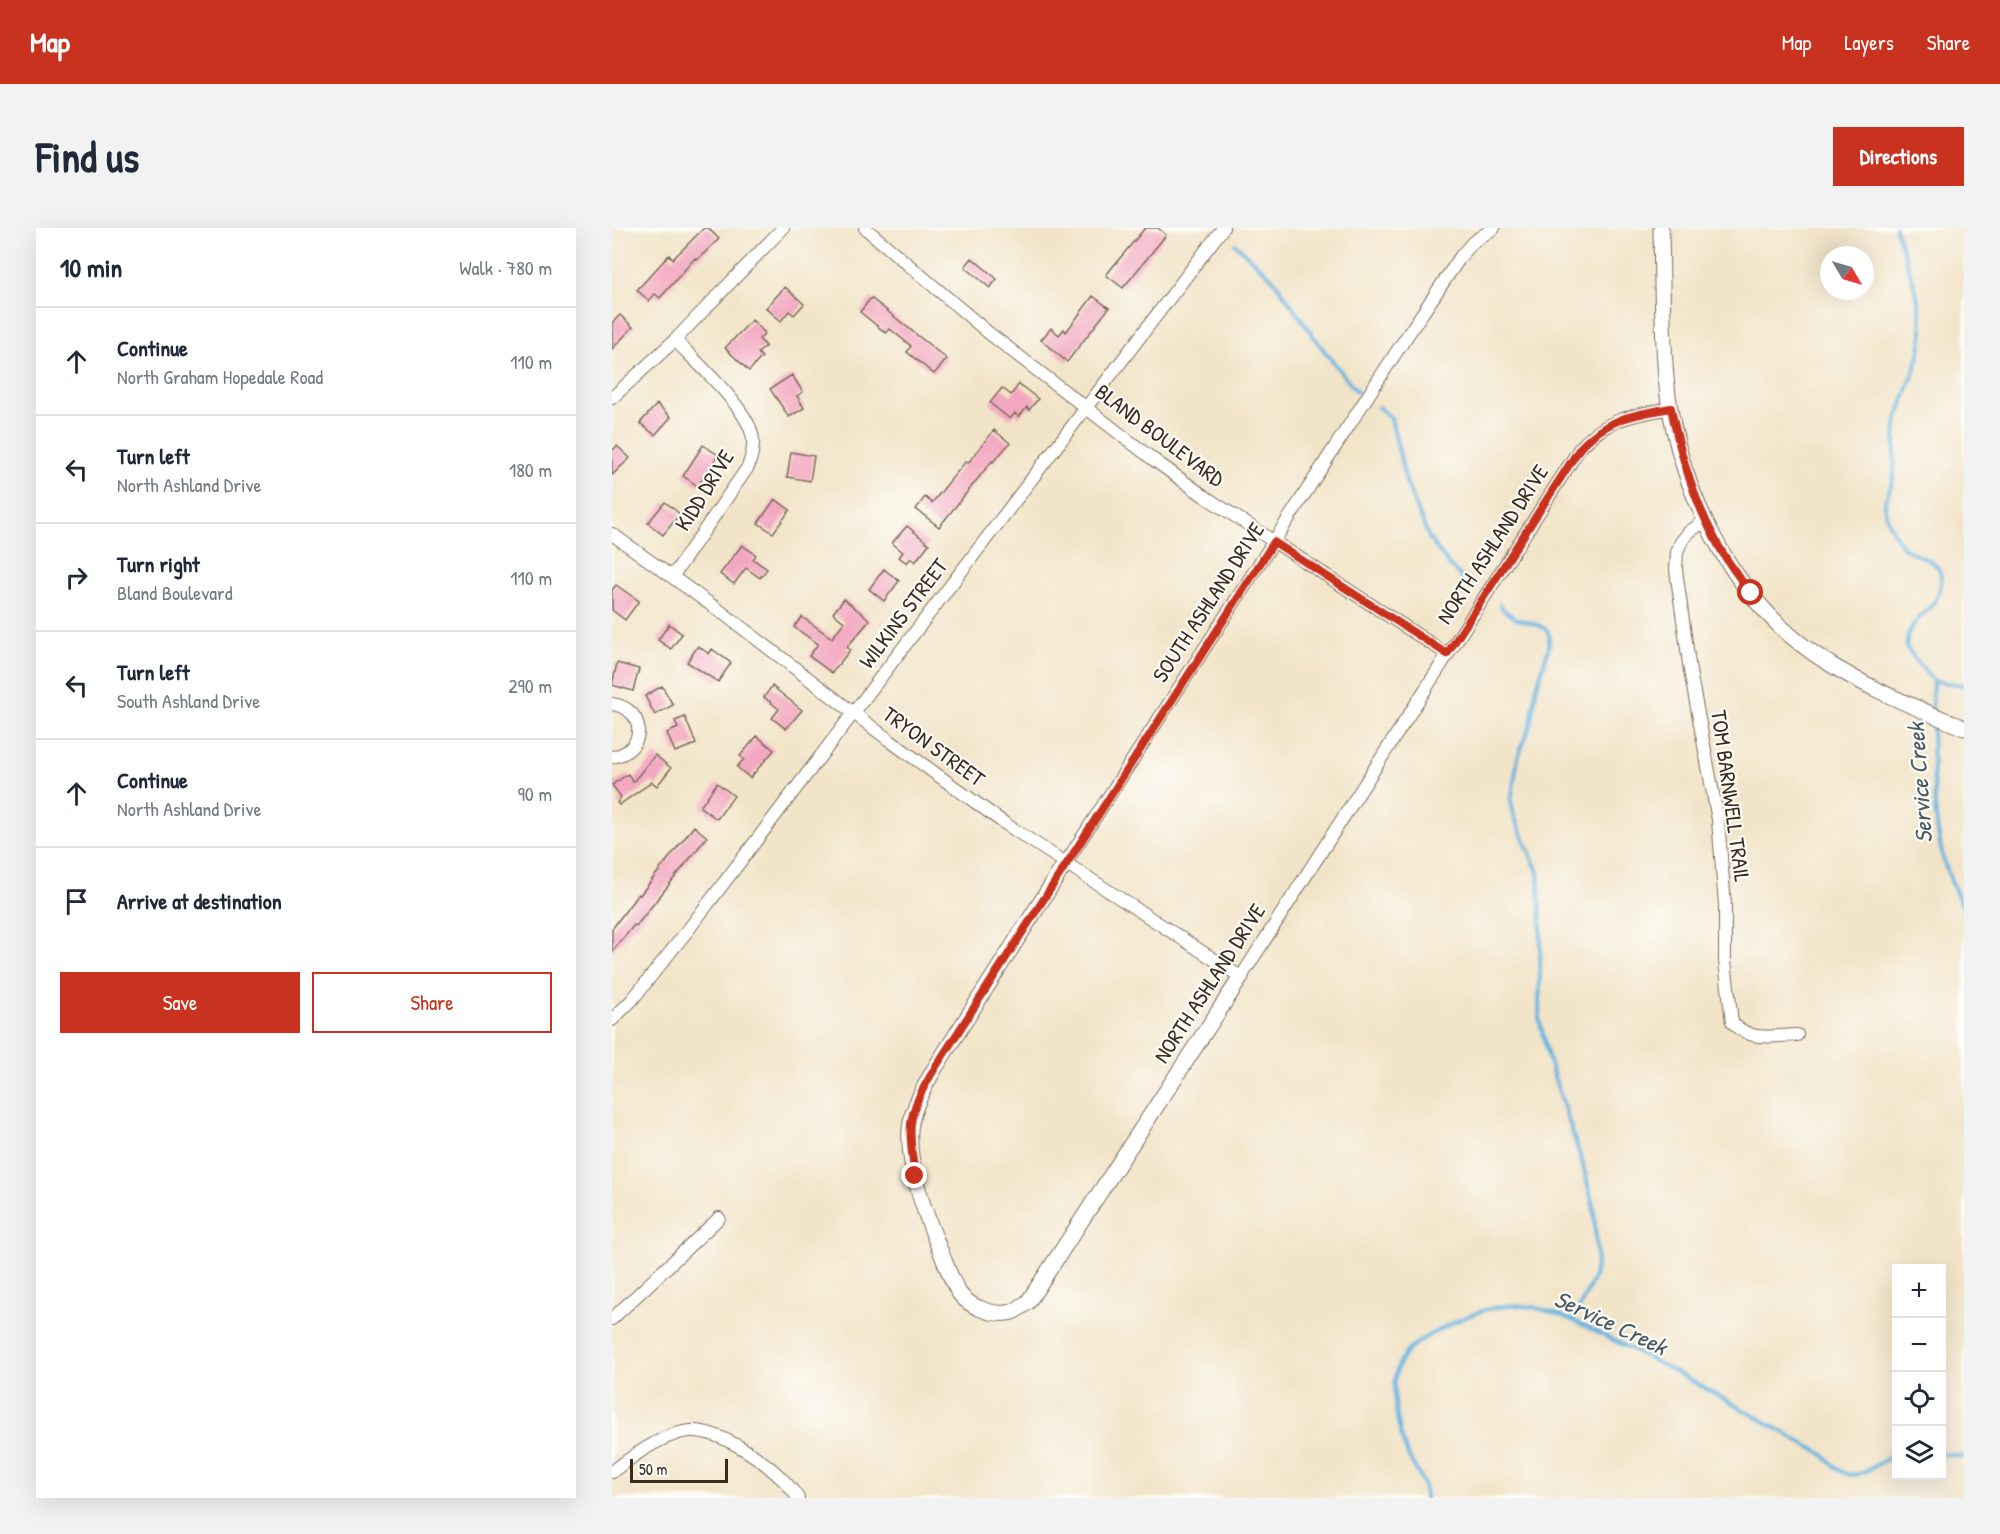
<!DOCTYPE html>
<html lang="en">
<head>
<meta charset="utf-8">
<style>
  :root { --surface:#fff; --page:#f2f2f3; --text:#1f2937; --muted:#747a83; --line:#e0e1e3; --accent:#c8321e }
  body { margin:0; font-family:"Patrick Hand",sans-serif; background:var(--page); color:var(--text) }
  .controls { position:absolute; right:18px; bottom:18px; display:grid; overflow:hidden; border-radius:0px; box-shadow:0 6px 24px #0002 }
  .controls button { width:54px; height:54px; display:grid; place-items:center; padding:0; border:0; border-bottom:2px solid var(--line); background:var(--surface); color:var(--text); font:30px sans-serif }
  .compass { position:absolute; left:1208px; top:18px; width:54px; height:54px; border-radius:50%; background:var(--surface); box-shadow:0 6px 24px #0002; rotate:128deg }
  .scale { position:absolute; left:18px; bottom:15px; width:98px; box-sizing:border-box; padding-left:6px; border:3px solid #3b2a1e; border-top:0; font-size:16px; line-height:21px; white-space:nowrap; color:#3b2a1e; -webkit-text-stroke:4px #fdfcf7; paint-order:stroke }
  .stop { position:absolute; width:18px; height:18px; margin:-14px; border:4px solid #c8321e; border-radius:50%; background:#fff }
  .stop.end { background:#c8321e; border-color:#fff; box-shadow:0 2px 6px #0008 }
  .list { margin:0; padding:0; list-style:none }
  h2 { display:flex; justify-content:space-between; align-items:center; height:78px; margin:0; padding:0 24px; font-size:26px }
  h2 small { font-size:20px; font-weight:400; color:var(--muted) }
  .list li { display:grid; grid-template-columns:39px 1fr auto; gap:18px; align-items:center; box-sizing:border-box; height:108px; padding:0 24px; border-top:2px solid var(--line) }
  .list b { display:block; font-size:22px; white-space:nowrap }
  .list p { margin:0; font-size:20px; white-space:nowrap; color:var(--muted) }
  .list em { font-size:20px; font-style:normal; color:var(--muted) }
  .actions { display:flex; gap:12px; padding:18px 24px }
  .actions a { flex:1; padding:14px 0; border:2px solid var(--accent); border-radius:0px; text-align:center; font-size:21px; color:var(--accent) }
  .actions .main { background:var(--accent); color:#fff }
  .icon { flex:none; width:33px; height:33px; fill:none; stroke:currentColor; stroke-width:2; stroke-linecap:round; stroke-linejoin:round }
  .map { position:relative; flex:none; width:1352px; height:1270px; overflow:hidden; border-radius:0px }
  header { display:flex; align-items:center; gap:36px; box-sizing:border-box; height:84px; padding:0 30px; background:var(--accent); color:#fff }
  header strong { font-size:28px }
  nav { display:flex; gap:33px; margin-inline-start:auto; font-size:21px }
  .intro { display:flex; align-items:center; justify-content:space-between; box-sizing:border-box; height:144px; padding:0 36px }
  h1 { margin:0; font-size:42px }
  .button { padding:15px 27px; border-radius:0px; background:var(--accent); color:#fff; font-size:21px; font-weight:700 }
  main { display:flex; gap:36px; padding:0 36px }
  aside { flex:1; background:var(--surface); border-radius:0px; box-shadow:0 6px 24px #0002 }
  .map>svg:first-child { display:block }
</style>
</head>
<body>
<header>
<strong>Map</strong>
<nav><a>Map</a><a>Layers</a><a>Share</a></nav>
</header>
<div class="intro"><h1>Find us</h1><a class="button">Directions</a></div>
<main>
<aside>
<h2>10 min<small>Walk · 780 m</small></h2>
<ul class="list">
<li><svg class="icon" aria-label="ahead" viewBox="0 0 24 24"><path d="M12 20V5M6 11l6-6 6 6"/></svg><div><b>Continue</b><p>North Graham Hopedale Road</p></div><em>110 m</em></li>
<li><svg class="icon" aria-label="left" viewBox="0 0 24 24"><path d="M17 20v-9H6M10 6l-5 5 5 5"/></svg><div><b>Turn left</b><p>North Ashland Drive</p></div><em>180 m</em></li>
<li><svg class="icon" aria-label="right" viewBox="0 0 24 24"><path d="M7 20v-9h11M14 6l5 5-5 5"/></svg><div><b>Turn right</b><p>Bland Boulevard</p></div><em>110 m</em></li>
<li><svg class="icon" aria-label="left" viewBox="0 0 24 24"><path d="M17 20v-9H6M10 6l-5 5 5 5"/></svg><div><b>Turn left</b><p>South Ashland Drive</p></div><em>290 m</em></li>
<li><svg class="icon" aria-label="ahead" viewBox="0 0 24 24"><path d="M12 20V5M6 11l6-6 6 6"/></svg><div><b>Continue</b><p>North Ashland Drive</p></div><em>90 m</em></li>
<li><svg class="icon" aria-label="arrive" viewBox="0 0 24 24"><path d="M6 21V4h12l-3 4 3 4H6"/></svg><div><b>Arrive at destination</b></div></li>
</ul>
<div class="actions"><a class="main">Save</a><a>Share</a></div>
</aside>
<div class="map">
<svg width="1352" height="1270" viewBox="0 0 1352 1270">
  <rect width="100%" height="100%" fill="#fdfcf7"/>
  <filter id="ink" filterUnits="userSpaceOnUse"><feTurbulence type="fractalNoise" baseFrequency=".0167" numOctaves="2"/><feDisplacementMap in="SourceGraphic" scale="12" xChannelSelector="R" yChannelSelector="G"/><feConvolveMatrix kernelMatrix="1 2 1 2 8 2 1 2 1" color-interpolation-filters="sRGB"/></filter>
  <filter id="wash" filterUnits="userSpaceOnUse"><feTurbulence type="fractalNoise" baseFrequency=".008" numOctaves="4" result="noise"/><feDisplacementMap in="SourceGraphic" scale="24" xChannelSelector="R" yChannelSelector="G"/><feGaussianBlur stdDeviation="1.35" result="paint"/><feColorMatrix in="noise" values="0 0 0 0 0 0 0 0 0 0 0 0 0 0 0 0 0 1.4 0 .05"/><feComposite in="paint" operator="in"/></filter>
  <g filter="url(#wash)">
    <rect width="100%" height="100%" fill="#f2e4c8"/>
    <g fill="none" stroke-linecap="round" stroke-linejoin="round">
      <path stroke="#65b2df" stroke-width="4" d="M 1283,0 C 1294,33 1310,70 1310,106 C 1309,135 1294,161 1286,189 C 1280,211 1285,232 1281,252 C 1278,266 1270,270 1274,287 C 1276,294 1286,314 1291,319 C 1304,331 1330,329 1329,353 C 1328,381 1305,384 1296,406 C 1295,410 1295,415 1294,419 L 1321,453
        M 623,16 L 661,51 L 707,116 L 745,164
        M 766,179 L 779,190 L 794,254 L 817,310 L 837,337 L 862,361
        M 888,377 L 894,384 L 905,391 L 928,398 L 935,402 L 937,407 L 937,418 L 924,462 L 919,495 L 906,529 L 899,573 L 902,588 L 926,644 L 929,696 L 927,790 L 937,833 L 971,937 L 982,982 L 985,1030 L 982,1049 L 961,1093
        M 1321,453 L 1352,457
        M 1320,483 L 1321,453
        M 1320,490 C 1321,537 1320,584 1331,630 C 1336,648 1344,665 1352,682
        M 1330,1226 L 1352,1229
        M 813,1270 C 814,1251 802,1241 795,1225 C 787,1207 780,1169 783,1150 C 787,1124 805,1113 827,1102 C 853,1088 882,1075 912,1078 C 943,1081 974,1099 1001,1112 C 1073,1147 1142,1188 1212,1227 C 1241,1263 1251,1242 1284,1226"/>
    </g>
    <g id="blocks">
      <path fill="#f3a8c1" d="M 92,0 L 96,0 L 107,11 L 85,32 L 83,30 L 48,70 L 43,66 L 37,73 L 25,62 L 57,27 L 61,31 Z
        M 533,0 L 546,0 L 554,7 L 511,60 L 494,47 Z
        M 360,30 L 385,51 L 378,60 L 353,39 Z
        M 173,59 L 192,76 L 182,87 L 177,83 L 169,93 L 154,80 Z
        M 481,68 L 497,80 L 455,134 L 429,112 L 439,100 L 447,107 L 452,101 L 454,104 Z
        M 259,70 L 335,131 L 322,146 L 295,124 L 299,118 L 278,101 L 274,105 L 248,84 Z
        M 8,87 L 21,99 L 0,121 L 0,95 Z
        M 140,92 L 153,105 L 147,111 L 154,118 L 146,125 L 150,129 L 137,143 L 113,120 Z
        M 180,147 L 191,164 L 185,168 L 192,180 L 177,189 L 158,161 Z
        M 407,156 L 426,171 L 417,182 L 415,179 L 407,189 L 403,185 L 398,191 L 378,175 L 390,160 L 399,167 Z
        M 45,176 L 59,189 L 43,207 L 28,195 Z
        M 382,202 L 398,215 L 381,234 L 380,233 L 327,299 L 304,281 L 313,269 L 320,275 L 354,233 L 356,235 Z
        M 91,217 L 106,227 L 86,258 L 71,248 Z
        M 5,218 L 18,230 L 0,247 L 0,223 Z
        M 179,224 L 202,228 L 198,253 L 175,249 Z
        M 163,271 L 178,282 L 161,305 L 146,295 Z
        M 53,274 L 68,286 L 51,307 L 36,295 Z
        M 295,298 L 317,316 L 303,334 L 299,330 L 295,335 L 287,329 L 291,324 L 280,315 Z
        M 130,317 L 144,327 L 141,331 L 155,341 L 148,350 L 134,340 L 122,356 L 108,346 Z
        M 272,341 L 287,353 L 272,373 L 257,361 Z
        M 4,357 L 27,373 L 13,392 L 0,382 L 0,362 Z
        M 232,371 L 258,392 L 235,419 L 238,422 L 220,445 L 197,428 L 206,416 L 182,399 L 190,389 L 220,410 L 232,394 L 221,385 Z
        M 57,396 L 70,406 L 59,421 L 46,412 Z
        M 86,418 L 97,426 L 100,421 L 119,435 L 106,454 L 75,434 Z
        M 5,435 L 27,441 L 21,463 L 0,457 Z
        M 50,458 L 61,477 L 43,487 L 33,468 Z
        M 160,458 L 190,482 L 174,501 L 160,490 L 167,481 L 152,469 Z
        M 73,489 L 84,516 L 63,524 L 55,505 L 66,500 L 63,493 Z
        M 145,508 L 162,522 L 138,550 L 125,539 L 132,531 L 128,528 Z
        M 43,527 L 59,540 L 45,558 L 40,554 L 7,577 L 5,575 L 9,569 L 0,557 L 16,546 L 21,554 Z
        M 105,555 L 122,568 L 105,591 L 88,579 Z
        M 82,598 L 95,609 L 24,698 L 22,697 L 0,724 L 0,701 L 26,666 L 28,667 Z"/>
    </g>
  </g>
  <g filter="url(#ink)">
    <use href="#blocks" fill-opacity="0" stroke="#7b6b5a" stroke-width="1.5"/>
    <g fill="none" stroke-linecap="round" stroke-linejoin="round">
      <defs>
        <path id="minor" d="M 253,0 L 378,106 L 542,232 L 592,268 L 835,426
          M 0,170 L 63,112 L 171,0
          M 1094,292 L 1077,304 L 1069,314 L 1065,324 L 1064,342 L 1078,443 L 1106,592 L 1113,677 L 1113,733 L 1120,795 C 1140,814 1160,808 1185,807
          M 0,306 L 112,386 L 277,512 L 392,595 L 629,749 L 968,220 C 995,190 1021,187 1059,180
          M 60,349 L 136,239 C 140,228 143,217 140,206 C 133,178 84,134 63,112
          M 0,476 C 36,481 34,524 0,529
          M 453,636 L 787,120 L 849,28 L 861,14 L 882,0
          M 0,792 L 20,772 L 76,702 L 611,0
          M 0,1091 L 107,990
          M 0,1244 C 19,1229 53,1205 78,1203 C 106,1201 149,1230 168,1249 C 175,1255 181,1263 186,1270"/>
        <path id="tertiary" d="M 1049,0 C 1050,50 1050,100 1054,150 C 1064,258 1119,374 1213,433 C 1257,461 1305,480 1352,500
          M 453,636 L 323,840 C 313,857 303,875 299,894 C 292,933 315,991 330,1027 C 335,1039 340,1054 347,1065 C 357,1079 383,1089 400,1084 C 406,1082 411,1077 416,1074 L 629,749"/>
      </defs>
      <use href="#minor" stroke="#7b6b5a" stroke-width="14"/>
      <use href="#tertiary" stroke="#7b6b5a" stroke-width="17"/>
      <use href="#minor" stroke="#fff" stroke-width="12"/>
      <use href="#tertiary" stroke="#fff" stroke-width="15"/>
    </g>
  </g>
  <g fill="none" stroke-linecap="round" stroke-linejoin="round" filter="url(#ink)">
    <path stroke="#c8321e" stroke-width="8" d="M 303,948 C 301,931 297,913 299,896 C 301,876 313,857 323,840 L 662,314 L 835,426 L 968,220 C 995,190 1021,187 1059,180 C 1068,225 1081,270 1103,311 C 1113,331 1126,348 1139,365"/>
  </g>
  <g text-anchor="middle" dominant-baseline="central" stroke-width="4.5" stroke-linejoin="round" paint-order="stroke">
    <g font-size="22" fill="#3b2a1e" stroke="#fdfcf7">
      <text transform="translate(548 207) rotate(37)">BLAND BOULEVARD</text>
      <text transform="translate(92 262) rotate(-58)">KIDD DRIVE</text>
      <text transform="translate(880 316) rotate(-57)">NORTH ASHLAND DRIVE</text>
      <text transform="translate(596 374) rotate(-57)">SOUTH ASHLAND DRIVE</text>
      <text transform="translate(291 385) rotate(-53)">WILKINS STREET</text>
      <text transform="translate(322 518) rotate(36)">TRYON STREET</text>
      <text transform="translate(1119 568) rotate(82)">TOM BARNWELL TRAIL</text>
      <text transform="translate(597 755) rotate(-57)">NORTH ASHLAND DRIVE</text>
    </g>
    <g font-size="24" font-style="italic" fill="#4a5a62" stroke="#fdfcf7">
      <text transform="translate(1307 555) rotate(-94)">Service Creek</text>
      <text transform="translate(999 1094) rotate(25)">Service Creek</text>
    </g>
  </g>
</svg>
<div class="controls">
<button>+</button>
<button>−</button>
<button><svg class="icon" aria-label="locate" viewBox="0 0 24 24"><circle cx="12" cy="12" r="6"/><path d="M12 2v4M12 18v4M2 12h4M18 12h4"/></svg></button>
<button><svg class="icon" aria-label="layers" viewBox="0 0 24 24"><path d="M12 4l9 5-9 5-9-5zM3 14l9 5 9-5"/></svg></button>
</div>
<svg class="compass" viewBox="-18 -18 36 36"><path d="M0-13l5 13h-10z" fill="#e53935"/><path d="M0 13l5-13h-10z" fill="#747a83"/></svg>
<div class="scale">50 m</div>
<div class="stop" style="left:1139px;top:365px"></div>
<div class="stop end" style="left:303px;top:948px"></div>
</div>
</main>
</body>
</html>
